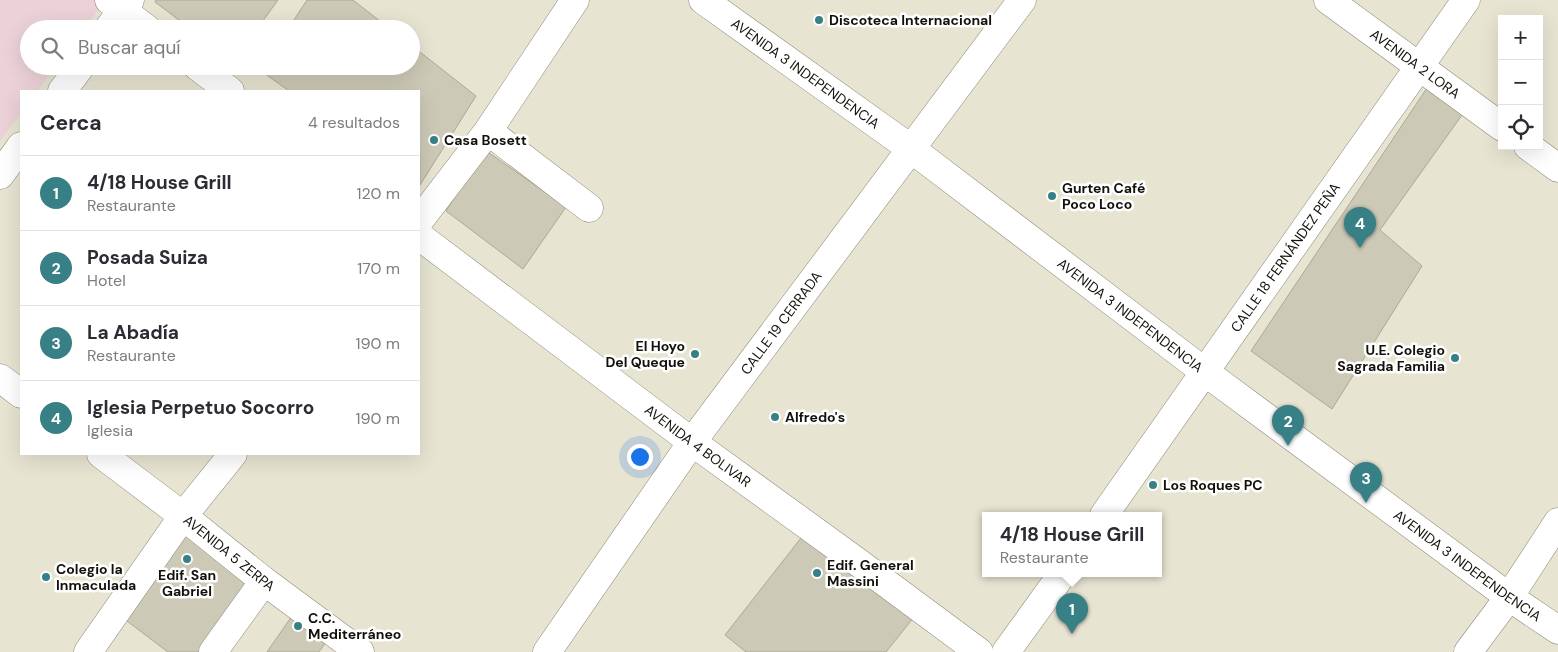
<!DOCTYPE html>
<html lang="es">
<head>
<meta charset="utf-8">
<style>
  :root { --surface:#fff; --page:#f7f7f7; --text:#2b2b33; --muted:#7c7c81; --line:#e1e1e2; --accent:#378086 }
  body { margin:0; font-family:"DM Sans",sans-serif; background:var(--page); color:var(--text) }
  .controls { position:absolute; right:15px; top:15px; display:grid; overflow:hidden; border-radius:0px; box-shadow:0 5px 20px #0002 }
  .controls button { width:45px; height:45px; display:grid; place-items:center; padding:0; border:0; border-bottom:1px solid var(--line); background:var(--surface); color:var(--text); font:25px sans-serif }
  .you { position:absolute; left:639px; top:456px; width:18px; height:18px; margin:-12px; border:4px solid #fff; border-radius:50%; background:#1a73e8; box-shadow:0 0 0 8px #1a73e833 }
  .badge { display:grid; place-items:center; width:32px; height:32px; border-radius:50%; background:var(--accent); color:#fff; font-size:16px; font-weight:700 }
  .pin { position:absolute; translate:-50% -41px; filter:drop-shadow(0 1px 2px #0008) }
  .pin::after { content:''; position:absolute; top:26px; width:18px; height:15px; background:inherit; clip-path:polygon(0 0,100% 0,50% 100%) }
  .popup { position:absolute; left:982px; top:512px; width:180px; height:65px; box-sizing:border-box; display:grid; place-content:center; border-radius:0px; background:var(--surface); filter:drop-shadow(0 1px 4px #0005); font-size:16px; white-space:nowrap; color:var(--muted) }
  .popup b { font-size:19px; color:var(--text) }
  .popup::after { content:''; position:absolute; left:50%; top:100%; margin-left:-10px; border:10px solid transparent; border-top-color:var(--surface) }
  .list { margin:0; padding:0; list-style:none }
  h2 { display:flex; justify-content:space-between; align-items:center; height:65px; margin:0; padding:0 20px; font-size:21px }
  h2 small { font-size:16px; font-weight:400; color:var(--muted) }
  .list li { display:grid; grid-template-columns:32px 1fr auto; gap:15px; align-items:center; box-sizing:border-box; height:75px; padding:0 20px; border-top:1px solid var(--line) }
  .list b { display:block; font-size:19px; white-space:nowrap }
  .list p { margin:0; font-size:16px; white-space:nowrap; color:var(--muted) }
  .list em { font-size:16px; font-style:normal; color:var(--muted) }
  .icon { flex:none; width:28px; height:28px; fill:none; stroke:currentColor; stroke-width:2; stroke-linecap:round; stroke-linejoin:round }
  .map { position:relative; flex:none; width:1558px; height:652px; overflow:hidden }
  .search { position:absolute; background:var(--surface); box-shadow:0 5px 20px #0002; left:20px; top:20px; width:400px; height:55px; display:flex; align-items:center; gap:12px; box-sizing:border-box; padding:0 18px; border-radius:28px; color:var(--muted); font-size:19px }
  .panel { position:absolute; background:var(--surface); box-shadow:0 5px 20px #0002; left:20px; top:90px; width:400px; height:365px; border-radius:0px }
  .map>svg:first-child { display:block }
</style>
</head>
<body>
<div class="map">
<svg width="1558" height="652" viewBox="0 0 1558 652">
  <rect width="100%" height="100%" fill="#e8e4d2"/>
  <path fill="#ecd2d8" d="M 0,0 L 106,0 L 84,29 L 29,29 L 29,66 L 56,66 L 37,91 L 21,91 L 21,113 L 0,141 Z"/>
  <path fill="#cdc9b7" stroke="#aca897" d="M 156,0 L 278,0 L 257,29 L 191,29 L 155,2 Z
    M 307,0 L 353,0 L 390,29 L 288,29 Z
    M 411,45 L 476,96 L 420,185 L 419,91 L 289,91 L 260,70 L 263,66 L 411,66 Z
    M 1429,85 L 1462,115 L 1380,230 L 1422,266 L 1332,409 L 1251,351 Z
    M 485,150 L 566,207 L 523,269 L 446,211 Z
    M 180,528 L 253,591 L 211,652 L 168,652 L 119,615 Z
    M 808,529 L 914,617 L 886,652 L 746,652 L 725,635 Z
    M 294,613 L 328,639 L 319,652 L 267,652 Z"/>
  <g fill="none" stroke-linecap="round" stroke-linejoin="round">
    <defs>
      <g id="minor">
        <path d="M 109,0 L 147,29"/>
        <path id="s1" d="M 703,0 L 910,148 L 1205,372 L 1509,597 L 1558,630"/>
        <path id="s2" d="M 1328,0 L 1502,127"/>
        <path d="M 108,29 L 130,0"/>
        <path d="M 197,66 L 230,91"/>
        <path d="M 62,91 L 81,66"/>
        <path d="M 488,131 L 589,208"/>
        <path d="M 1528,146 L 1558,168"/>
        <path d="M 0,175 L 21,146"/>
        <path d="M 419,221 L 488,131 L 575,0"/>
        <path id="s3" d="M 419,236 L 692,442 L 859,563 L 979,652"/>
        <path d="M 0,378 L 21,394"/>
        <path id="s4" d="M 101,454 L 183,516 L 264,581 L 360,652"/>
        <path id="s5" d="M 1104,515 L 1466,0"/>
        <path d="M 88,652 L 183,516 L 233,454"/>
        <path d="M 213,652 L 264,581"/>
        <path id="s6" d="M 547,652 L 692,442 L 1022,0"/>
        <path d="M 1006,652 L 1063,573"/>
        <path d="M 1468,652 L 1509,597 L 1558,522"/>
      </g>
    </defs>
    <use href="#minor" stroke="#8d8978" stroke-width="29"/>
    <use href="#minor" stroke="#fff" stroke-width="28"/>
  </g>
  <g fill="#378086" stroke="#fff" stroke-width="2">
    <circle cx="819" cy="20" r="5"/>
    <circle cx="434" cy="140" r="5"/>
    <circle cx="1052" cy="196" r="5"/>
    <circle cx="695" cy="354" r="5"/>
    <circle cx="1455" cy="358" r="5"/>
    <circle cx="775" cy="417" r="5"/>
    <circle cx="1153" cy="485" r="5"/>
    <circle cx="187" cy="559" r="5"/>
    <circle cx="817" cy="573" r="5"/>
    <circle cx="46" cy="577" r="5"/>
    <circle cx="298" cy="626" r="5"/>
  </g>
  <g text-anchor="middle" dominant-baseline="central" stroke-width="5" stroke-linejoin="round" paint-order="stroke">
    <g font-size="14" font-weight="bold" fill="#13110b" stroke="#fff" text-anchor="start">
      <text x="829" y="20">Discoteca Internacional</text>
      <text x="444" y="140">Casa Bosett</text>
      <text x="1062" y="188">Gurten Café<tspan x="1062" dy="16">Poco Loco</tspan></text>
      <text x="685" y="346" text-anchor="end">El Hoyo<tspan x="685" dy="16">Del Queque</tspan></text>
      <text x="1445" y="350" text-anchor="end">U.E. Colegio<tspan x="1445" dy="16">Sagrada Familia</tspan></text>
      <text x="785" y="417">Alfredo's</text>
      <text x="1163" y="485">Los Roques PC</text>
      <text x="827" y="565">Edif. General<tspan x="827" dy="16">Massini</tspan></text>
      <text x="56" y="569">Colegio la<tspan x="56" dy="16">Inmaculada</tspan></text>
      <text x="187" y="575" text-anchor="middle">Edif. San<tspan x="187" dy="16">Gabriel</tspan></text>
      <text x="308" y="618">C.C.<tspan x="308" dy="16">Mediterráneo</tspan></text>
    </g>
    <g font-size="14" fill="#13110b" stroke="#fff">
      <text stroke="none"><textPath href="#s2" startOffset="108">AVENIDA 2 LORA</textPath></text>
      <text stroke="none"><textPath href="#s1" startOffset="126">AVENIDA 3 INDEPENDENCIA</textPath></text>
      <text stroke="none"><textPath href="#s5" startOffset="315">CALLE 18 FERNÁNDEZ PEÑA</textPath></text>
      <text stroke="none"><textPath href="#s1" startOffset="531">AVENIDA 3 INDEPENDENCIA</textPath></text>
      <text stroke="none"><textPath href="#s6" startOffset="404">CALLE 19 CERRADA</textPath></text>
      <text stroke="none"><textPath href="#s3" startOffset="349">AVENIDA 4 BOLIVAR</textPath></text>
      <text stroke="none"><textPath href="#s4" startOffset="162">AVENIDA 5 ZERPA</textPath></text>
      <text stroke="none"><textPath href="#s1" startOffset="951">AVENIDA 3 INDEPENDENCIA</textPath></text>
    </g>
  </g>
</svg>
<div class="controls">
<button>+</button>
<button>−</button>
<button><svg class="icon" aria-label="locate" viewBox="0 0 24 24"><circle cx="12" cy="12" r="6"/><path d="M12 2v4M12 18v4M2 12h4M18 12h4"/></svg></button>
</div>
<div class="you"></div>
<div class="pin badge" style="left:1072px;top:634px">1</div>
<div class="popup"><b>4/18 House Grill</b>Restaurante</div>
<div class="pin badge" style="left:1288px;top:446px">2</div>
<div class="pin badge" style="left:1366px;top:503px">3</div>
<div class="pin badge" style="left:1360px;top:248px">4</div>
<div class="search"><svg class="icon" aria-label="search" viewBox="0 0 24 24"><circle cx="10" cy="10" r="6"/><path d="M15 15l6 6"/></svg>Buscar aquí</div>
<section class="panel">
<h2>Cerca<small>4 resultados</small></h2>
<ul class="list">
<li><span class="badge">1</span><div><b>4/18 House Grill</b><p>Restaurante</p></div><em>120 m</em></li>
<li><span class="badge">2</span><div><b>Posada Suiza</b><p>Hotel</p></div><em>170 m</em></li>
<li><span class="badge">3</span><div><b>La Abadía</b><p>Restaurante</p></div><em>190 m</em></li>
<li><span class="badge">4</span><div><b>Iglesia Perpetuo Socorro</b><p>Iglesia</p></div><em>190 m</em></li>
</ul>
</section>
</div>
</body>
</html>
